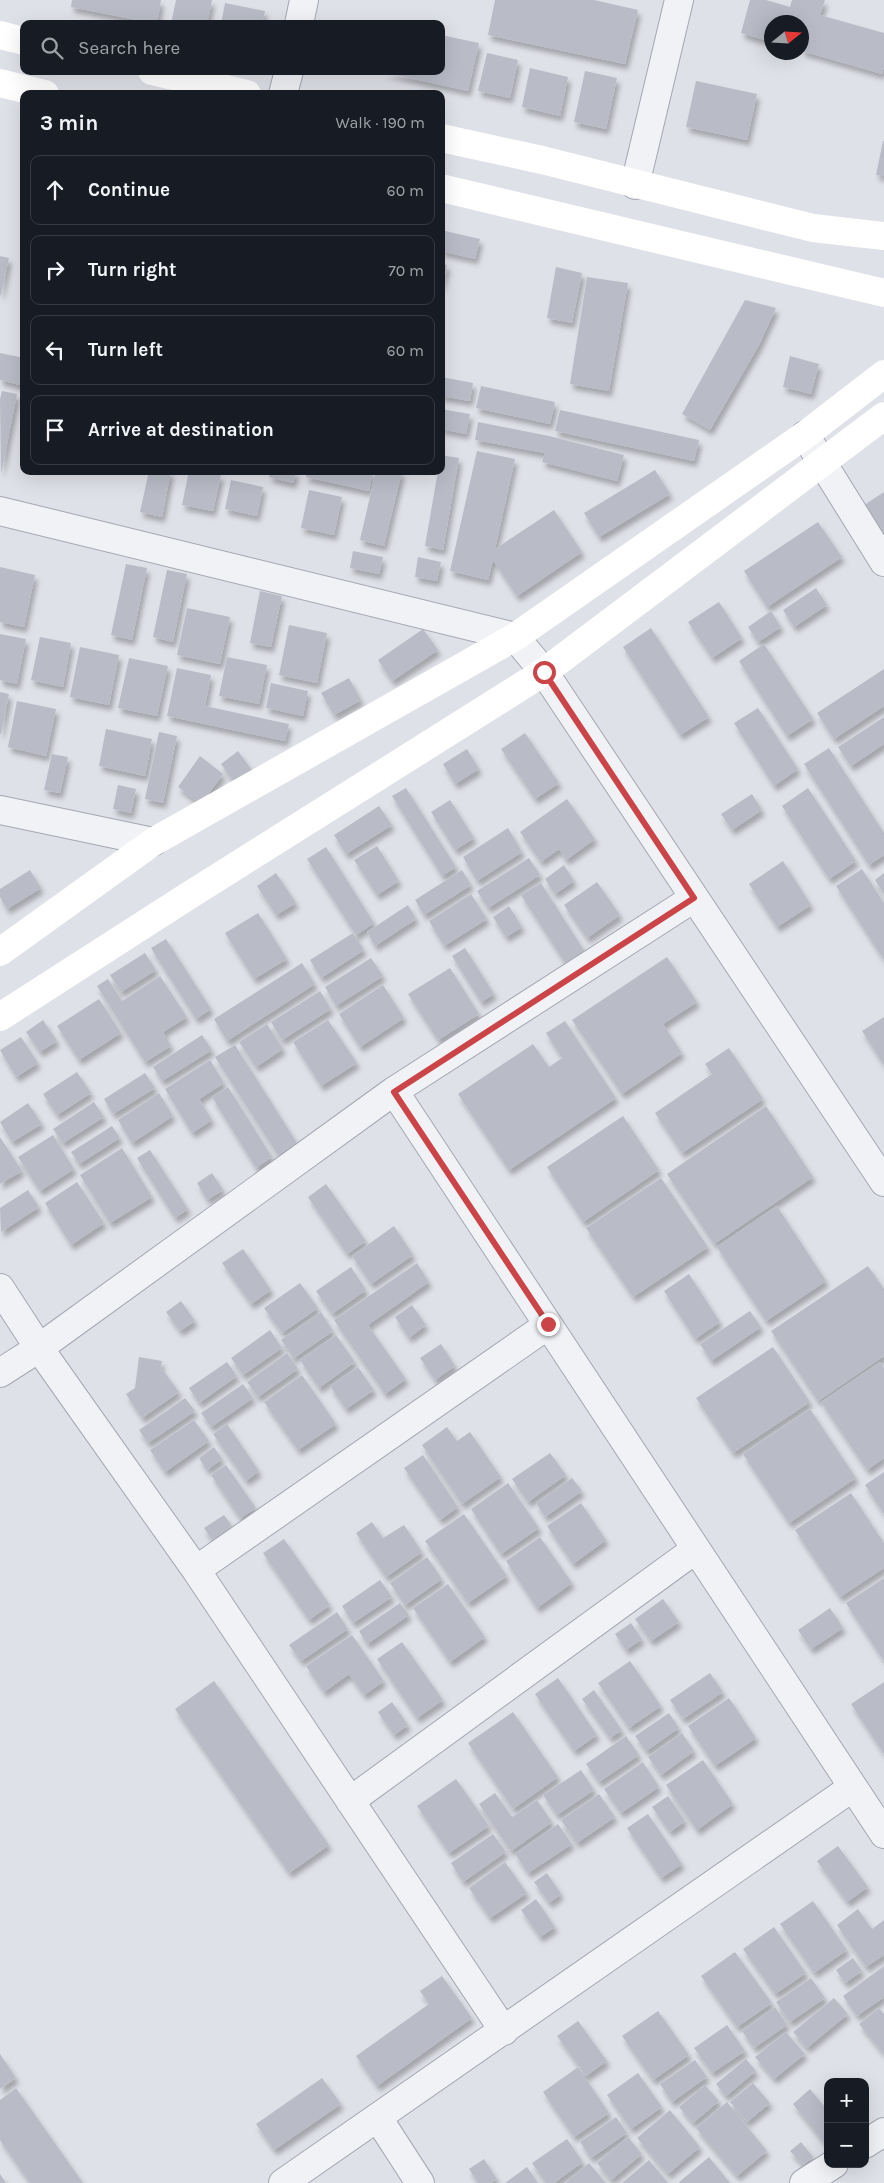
<!DOCTYPE html>
<html lang="en">
<head>
<meta charset="utf-8">
<style>
  :root { --surface:#171b24; --page:#20242c; --text:#f1f3f6; --muted:#9ea1a6; --line:#363941 }
  body { margin:0; font-family:Karla,sans-serif; background:var(--page); color:var(--text) }
  .controls { position:absolute; right:15px; bottom:15px; display:grid; overflow:hidden; border-radius:10px; box-shadow:0 5px 20px #0002 }
  .controls button { width:45px; height:45px; display:grid; place-items:center; padding:0; border:0; border-bottom:1px solid var(--line); background:var(--surface); color:var(--text); font:25px sans-serif }
  .compass { position:absolute; left:764px; top:15px; width:45px; height:45px; border-radius:50%; background:var(--surface); box-shadow:0 5px 20px #0002; rotate:72deg }
  .stop { position:absolute; width:15px; height:15px; margin:-11px; border:4px solid #cb4548; border-radius:50%; background:#fff }
  .stop.end { background:#cb4548; border-color:#fff; box-shadow:0 1px 5px #0008 }
  .list { margin:0; padding:0; list-style:none }
  h2 { display:flex; justify-content:space-between; align-items:center; height:65px; margin:0; padding:0 20px; font-size:21px }
  h2 small { font-size:16px; font-weight:400; color:var(--muted) }
  .list li { display:grid; grid-template-columns:32px 1fr auto; gap:15px; align-items:center; box-sizing:border-box; height:70px; margin:0 10px 10px; padding:0 10px; border:1px solid var(--line); border-radius:10px }
  .list b { display:block; font-size:19px; white-space:nowrap }
  .list em { font-size:16px; font-style:normal; color:var(--muted) }
  .icon { flex:none; width:28px; height:28px; fill:none; stroke:currentColor; stroke-width:2; stroke-linecap:round; stroke-linejoin:round }
  .map { position:relative; flex:none; width:884px; height:2183px; overflow:hidden }
  .search { position:absolute; background:var(--surface); box-shadow:0 5px 20px #0002; left:20px; top:20px; width:425px; height:55px; display:flex; align-items:center; gap:12px; box-sizing:border-box; padding:0 18px; border-radius:10px; color:var(--muted); font-size:19px }
  .panel { position:absolute; background:var(--surface); box-shadow:0 5px 20px #0002; left:20px; top:90px; width:425px; height:385px; border-radius:10px }
  .map>svg:first-child { display:block }
</style>
</head>
<body>
<div class="map">
<svg width="884" height="2183" viewBox="0 0 884 2183">
  <defs>
    <filter id="shadow"><feDropShadow dx="3" dy="5.5" stdDeviation="2.5" flood-color="#0004"/></filter>
  </defs>
  <rect width="100%" height="100%" fill="#dfe1e8"/>
  <path fill="#b9bcc7" filter="url(#shadow)" d="M 72,0 L 161,0 L 157,24 L 71,7 Z
    M 176,0 L 212,0 L 207,24 L 171,24 Z
    M 495,0 L 594,0 L 638,10 L 625,64 L 488,35 Z
    M 750,0 L 766,0 L 790,7 L 792,0 L 825,0 L 820,15 L 884,33 L 884,66 L 882,74 L 802,51 L 802,22 L 772,22 L 772,42 L 741,33 Z
    M 225,3 L 265,11 L 262,24 L 221,24 Z
    M 441,35 L 479,43 L 468,91 L 383,72 L 441,71 Z
    M 487,53 L 518,60 L 510,98 L 478,91 Z
    M 530,68 L 568,77 L 560,116 L 522,107 Z
    M 585,71 L 617,78 L 606,129 L 574,122 Z
    M 696,81 L 757,94 L 747,140 L 686,127 Z
    M 883,141 L 884,141 L 884,176 L 876,175 Z
    M 441,230 L 480,239 L 475,259 L 441,251 Z
    M 0,256 L 9,258 L 1,295 L 0,295 Z
    M 441,263 L 447,265 L 442,287 L 441,286 Z
    M 556,267 L 582,273 L 572,323 L 547,318 Z
    M 587,277 L 628,283 L 609,391 L 570,384 Z
    M 745,300 L 776,308 L 759,345 L 710,430 L 682,414 Z
    M 0,353 L 24,358 L 24,386 L 0,380 Z
    M 790,356 L 819,364 L 811,394 L 783,387 Z
    M 441,377 L 473,383 L 470,401 L 441,396 Z
    M 481,386 L 555,402 L 550,424 L 476,408 Z
    M 2,391 L 17,394 L 1,474 L 0,399 Z
    M 441,409 L 470,414 L 466,434 L 441,429 Z
    M 560,410 L 699,440 L 694,461 L 555,431 Z
    M 478,422 L 549,436 L 624,455 L 617,481 L 542,462 L 545,453 L 475,440 Z
    M 477,451 L 515,459 L 495,549 L 554,510 L 582,552 L 517,596 L 493,560 L 488,580 L 450,571 Z
    M 441,455 L 459,458 L 443,550 L 425,546 L 438,471 L 441,471 Z
    M 655,470 L 670,494 L 599,537 L 584,513 Z
    M 149,471 L 171,471 L 162,517 L 140,512 Z
    M 189,471 L 202,471 L 221,475 L 213,511 L 182,505 Z
    M 271,471 L 296,471 L 293,483 L 269,477 Z
    M 307,471 L 373,471 L 369,491 L 306,477 Z
    M 376,471 L 402,471 L 384,546 L 360,540 Z
    M 231,480 L 263,487 L 257,516 L 225,509 Z
    M 309,490 L 342,497 L 334,535 L 301,528 Z
    M 884,492 L 884,540 L 864,505 Z
    M 818,522 L 842,557 L 767,607 L 744,571 Z
    M 353,551 L 383,557 L 379,574 L 350,568 Z
    M 418,557 L 441,562 L 437,581 L 415,577 Z
    M 126,564 L 147,568 L 132,640 L 111,635 Z
    M 0,567 L 35,575 L 24,627 L 0,622 Z
    M 167,570 L 187,574 L 173,642 L 153,637 Z
    M 816,588 L 827,605 L 794,627 L 783,610 Z
    M 260,591 L 282,596 L 271,647 L 250,643 Z
    M 719,602 L 742,638 L 712,658 L 688,622 Z
    M 187,608 L 230,617 L 220,664 L 177,655 Z
    M 771,611 L 781,627 L 758,642 L 748,627 Z
    M 289,625 L 327,633 L 317,683 L 279,675 Z
    M 651,628 L 709,717 L 680,735 L 623,647 Z
    M 423,629 L 438,650 L 392,681 L 378,660 Z
    M 0,634 L 26,639 L 17,684 L 0,680 Z
    M 40,637 L 71,643 L 63,687 L 31,680 Z
    M 764,644 L 813,719 L 787,736 L 739,661 Z
    M 80,647 L 119,655 L 109,705 L 70,697 Z
    M 227,657 L 267,665 L 259,704 L 219,696 Z
    M 129,658 L 168,666 L 157,716 L 118,708 Z
    M 177,668 L 211,675 L 205,706 L 289,724 L 285,741 L 167,716 Z
    M 884,669 L 884,706 L 834,739 L 817,713 Z
    M 349,678 L 361,700 L 334,715 L 321,693 Z
    M 271,683 L 308,691 L 303,716 L 266,708 Z
    M 0,692 L 9,694 L 1,734 L 0,734 Z
    M 17,701 L 56,709 L 46,756 L 8,747 Z
    M 758,708 L 798,769 L 774,786 L 734,723 Z
    M 884,717 L 884,744 L 851,766 L 838,747 Z
    M 106,729 L 152,739 L 145,776 L 99,766 Z
    M 159,732 L 177,736 L 163,803 L 145,799 Z
    M 525,733 L 559,783 L 535,799 L 501,749 Z
    M 829,748 L 884,833 L 884,855 L 869,865 L 804,764 Z
    M 467,749 L 479,769 L 455,784 L 443,764 Z
    M 238,751 L 254,773 L 237,786 L 221,764 Z
    M 52,754 L 68,757 L 60,793 L 44,790 Z
    M 200,756 L 223,774 L 201,804 L 178,787 Z
    M 118,785 L 136,789 L 131,813 L 113,809 Z
    M 406,788 L 456,867 L 442,876 L 392,796 Z
    M 808,788 L 856,861 L 829,879 L 782,806 Z
    M 752,794 L 762,810 L 732,830 L 721,814 Z
    M 567,799 L 595,839 L 566,860 L 559,849 L 541,862 L 520,832 Z
    M 450,800 L 474,838 L 455,850 L 431,812 Z
    M 379,806 L 392,825 L 346,854 L 334,835 Z
    M 508,828 L 522,852 L 477,881 L 463,857 Z
    M 377,846 L 399,881 L 377,895 L 354,860 Z
    M 326,847 L 374,923 L 356,935 L 307,859 Z
    M 529,858 L 540,875 L 488,908 L 477,891 Z
    M 783,861 L 811,905 L 777,927 L 749,884 Z
    M 564,865 L 574,881 L 555,894 L 545,879 Z
    M 862,869 L 884,903 L 884,960 L 836,886 Z
    M 30,870 L 41,888 L 7,909 L 0,897 L 0,889 Z
    M 462,870 L 471,885 L 424,915 L 415,900 Z
    M 276,873 L 296,903 L 276,915 L 257,886 Z
    M 884,873 L 884,894 L 875,880 Z
    M 597,882 L 620,915 L 587,938 L 564,905 Z
    M 541,883 L 585,952 L 566,964 L 521,895 Z
    M 471,894 L 487,919 L 444,946 L 429,921 Z
    M 408,905 L 416,919 L 375,946 L 367,932 Z
    M 509,906 L 522,927 L 506,937 L 493,917 Z
    M 258,913 L 287,959 L 254,979 L 225,933 Z
    M 353,933 L 364,950 L 321,978 L 310,960 Z
    M 166,939 L 211,1009 L 196,1019 L 151,948 Z
    M 465,948 L 494,994 L 481,1002 L 452,956 Z
    M 145,953 L 156,970 L 121,992 L 110,975 Z
    M 667,957 L 697,1002 L 663,1024 L 682,1053 L 622,1094 L 572,1020 Z
    M 371,958 L 383,976 L 336,1006 L 325,987 Z
    M 302,963 L 315,984 L 227,1041 L 214,1019 Z
    M 450,968 L 479,1014 L 438,1040 L 408,994 Z
    M 160,976 L 187,1017 L 163,1032 L 171,1046 L 145,1062 L 97,986 L 108,979 L 122,1001 Z
    M 383,985 L 404,1018 L 360,1047 L 339,1014 Z
    M 320,991 L 331,1009 L 282,1040 L 271,1022 Z
    M 99,999 L 121,1033 L 79,1060 L 57,1026 Z
    M 884,1017 L 884,1065 L 862,1031 Z
    M 43,1020 L 57,1041 L 40,1052 L 26,1032 Z
    M 328,1020 L 357,1063 L 321,1086 L 293,1042 Z
    M 565,1021 L 616,1098 L 509,1170 L 458,1094 L 533,1044 L 549,1067 L 562,1058 L 546,1033 Z
    M 267,1024 L 283,1049 L 256,1067 L 239,1042 Z
    M 202,1035 L 212,1050 L 162,1081 L 153,1067 Z
    M 21,1037 L 38,1063 L 16,1077 L 0,1050 Z
    M 235,1045 L 297,1143 L 278,1155 L 215,1057 Z
    M 729,1048 L 763,1099 L 682,1153 L 655,1113 L 712,1074 L 705,1064 Z
    M 210,1060 L 224,1083 L 199,1099 L 212,1120 L 192,1133 L 165,1089 Z
    M 77,1072 L 91,1093 L 57,1115 L 43,1094 Z
    M 145,1073 L 155,1088 L 113,1114 L 104,1099 Z
    M 228,1087 L 272,1157 L 256,1168 L 212,1097 Z
    M 159,1093 L 173,1116 L 132,1143 L 118,1120 Z
    M 94,1102 L 104,1117 L 63,1143 L 53,1129 Z
    M 28,1103 L 42,1124 L 12,1142 L 0,1122 Z
    M 766,1106 L 813,1177 L 714,1244 L 667,1174 Z
    M 623,1116 L 659,1170 L 583,1222 L 547,1167 Z
    M 112,1126 L 120,1138 L 79,1164 L 71,1152 Z
    M 53,1135 L 74,1169 L 40,1191 L 18,1157 Z
    M 0,1137 L 22,1171 L 0,1184 Z
    M 122,1148 L 152,1197 L 110,1223 L 80,1175 Z
    M 150,1150 L 188,1209 L 175,1218 L 137,1158 Z
    M 212,1173 L 223,1190 L 207,1200 L 197,1183 Z
    M 661,1178 L 708,1247 L 633,1297 L 586,1228 Z
    M 77,1182 L 104,1223 L 71,1245 L 45,1203 Z
    M 326,1184 L 366,1241 L 347,1254 L 308,1197 Z
    M 28,1190 L 39,1207 L 1,1232 L 0,1208 Z
    M 777,1206 L 826,1281 L 766,1321 L 717,1247 Z
    M 394,1226 L 413,1255 L 371,1284 L 352,1256 Z
    M 243,1249 L 271,1290 L 251,1304 L 222,1263 Z
    M 417,1263 L 429,1282 L 368,1325 L 406,1379 L 385,1394 L 334,1320 Z
    M 868,1266 L 884,1289 L 884,1356 L 818,1401 L 771,1331 Z
    M 351,1267 L 366,1290 L 332,1314 L 316,1291 Z
    M 689,1274 L 720,1322 L 695,1339 L 664,1291 Z
    M 300,1283 L 318,1308 L 282,1333 L 264,1308 Z
    M 181,1301 L 195,1321 L 180,1331 L 166,1312 Z
    M 412,1305 L 426,1325 L 409,1338 L 395,1317 Z
    M 750,1311 L 761,1327 L 711,1361 L 700,1344 Z
    M 321,1312 L 333,1331 L 294,1358 L 281,1340 Z
    M 270,1330 L 282,1348 L 243,1375 L 231,1358 Z
    M 336,1335 L 355,1362 L 319,1388 L 300,1360 Z
    M 441,1344 L 455,1366 L 435,1380 L 420,1358 Z
    M 773,1347 L 810,1402 L 733,1453 L 696,1398 Z
    M 287,1353 L 298,1369 L 258,1397 L 247,1382 Z
    M 139,1357 L 162,1361 L 160,1370 L 162,1369 L 179,1392 L 142,1418 L 126,1394 L 135,1388 Z
    M 227,1362 L 237,1376 L 199,1403 L 189,1388 Z
    M 880,1362 L 884,1368 L 884,1458 L 867,1470 L 821,1402 Z
    M 358,1367 L 374,1390 L 346,1409 L 330,1386 Z
    M 302,1375 L 336,1424 L 298,1450 L 264,1402 Z
    M 243,1384 L 253,1398 L 211,1427 L 201,1413 Z
    M 185,1398 L 195,1411 L 148,1443 L 139,1430 Z
    M 810,1409 L 856,1478 L 789,1523 L 743,1454 Z
    M 194,1420 L 209,1441 L 165,1472 L 150,1450 Z
    M 227,1424 L 259,1471 L 246,1481 L 213,1434 Z
    M 447,1427 L 457,1441 L 470,1432 L 501,1477 L 462,1504 L 422,1445 Z
    M 214,1447 L 222,1459 L 207,1470 L 199,1458 Z
    M 550,1453 L 566,1475 L 528,1502 L 512,1479 Z
    M 423,1455 L 458,1507 L 440,1520 L 404,1468 Z
    M 226,1465 L 256,1508 L 240,1518 L 211,1475 Z
    M 884,1472 L 884,1514 L 865,1485 Z
    M 572,1478 L 582,1491 L 545,1517 L 536,1503 Z
    M 508,1483 L 539,1528 L 501,1554 L 471,1509 Z
    M 851,1493 L 884,1543 L 884,1568 L 840,1597 L 795,1530 Z
    M 581,1503 L 606,1540 L 573,1564 L 547,1526 Z
    M 464,1514 L 507,1576 L 468,1603 L 425,1541 Z
    M 224,1515 L 232,1526 L 212,1540 L 204,1528 Z
    M 372,1522 L 383,1538 L 404,1525 L 422,1552 L 386,1577 L 356,1533 Z
    M 540,1537 L 572,1583 L 537,1608 L 506,1561 Z
    M 284,1539 L 330,1605 L 309,1620 L 263,1553 Z
    M 427,1557 L 442,1579 L 405,1605 L 390,1583 Z
    M 884,1578 L 884,1661 L 846,1603 Z
    M 380,1580 L 392,1597 L 353,1623 L 342,1606 Z
    M 448,1584 L 485,1637 L 450,1662 L 413,1608 Z
    M 663,1599 L 679,1622 L 651,1641 L 635,1619 Z
    M 400,1603 L 409,1615 L 367,1644 L 359,1631 Z
    M 830,1608 L 843,1628 L 811,1649 L 798,1630 Z
    M 337,1612 L 348,1629 L 301,1661 L 289,1645 Z
    M 631,1623 L 642,1639 L 626,1650 L 615,1634 Z
    M 352,1635 L 384,1681 L 364,1695 L 349,1674 L 324,1692 L 306,1666 Z
    M 402,1642 L 443,1700 L 417,1718 L 377,1659 Z
    M 630,1661 L 661,1706 L 629,1728 L 598,1683 Z
    M 710,1673 L 723,1692 L 683,1719 L 670,1700 Z
    M 558,1678 L 597,1735 L 574,1751 L 535,1694 Z
    M 214,1681 L 329,1845 L 289,1873 L 175,1709 Z
    M 884,1682 L 884,1754 L 851,1704 Z
    M 594,1690 L 622,1730 L 610,1738 L 582,1699 Z
    M 729,1698 L 756,1738 L 715,1766 L 688,1726 Z
    M 392,1702 L 408,1725 L 394,1735 L 378,1712 Z
    M 513,1712 L 558,1777 L 513,1809 L 468,1743 Z
    M 669,1713 L 679,1728 L 646,1751 L 635,1736 Z
    M 682,1733 L 694,1751 L 661,1775 L 648,1757 Z
    M 626,1736 L 639,1755 L 599,1782 L 586,1764 Z
    M 703,1760 L 733,1804 L 697,1830 L 666,1785 Z
    M 643,1762 L 659,1787 L 621,1813 L 604,1789 Z
    M 581,1770 L 594,1790 L 557,1815 L 543,1795 Z
    M 456,1779 L 489,1826 L 449,1853 L 417,1806 Z
    M 495,1793 L 512,1817 L 537,1800 L 552,1822 L 511,1851 L 479,1804 Z
    M 599,1794 L 615,1817 L 577,1843 L 561,1820 Z
    M 668,1796 L 685,1821 L 670,1832 L 652,1807 Z
    M 648,1814 L 682,1864 L 661,1878 L 627,1828 Z
    M 558,1824 L 572,1844 L 528,1873 L 515,1854 Z
    M 493,1834 L 506,1852 L 463,1882 L 451,1863 Z
    M 838,1846 L 868,1887 L 847,1902 L 817,1861 Z
    M 505,1862 L 527,1893 L 490,1918 L 469,1888 Z
    M 547,1873 L 561,1894 L 549,1903 L 534,1882 Z
    M 536,1899 L 555,1927 L 540,1937 L 521,1910 Z
    M 813,1901 L 847,1950 L 814,1973 L 780,1924 Z
    M 858,1909 L 872,1929 L 884,1920 L 884,1955 L 866,1967 L 837,1925 Z
    M 774,1927 L 806,1973 L 775,1994 L 743,1949 Z
    M 735,1952 L 772,2003 L 737,2027 L 701,1976 Z
    M 853,1958 L 862,1971 L 845,1983 L 836,1970 Z
    M 884,1966 L 884,1997 L 857,2016 L 843,1996 Z
    M 442,1976 L 472,2018 L 377,2086 L 356,2056 L 429,2004 L 420,1991 Z
    M 811,1978 L 825,1998 L 790,2022 L 776,2002 Z
    M 834,1998 L 848,2014 L 807,2048 L 793,2032 Z
    M 775,2007 L 787,2025 L 754,2048 L 742,2031 Z
    M 879,2008 L 884,2014 L 884,2054 L 859,2024 Z
    M 658,2011 L 689,2055 L 653,2080 L 622,2036 Z
    M 578,2021 L 607,2061 L 586,2076 L 557,2036 Z
    M 727,2025 L 745,2051 L 712,2073 L 694,2048 Z
    M 786,2032 L 805,2054 L 774,2079 L 755,2057 Z
    M 0,2054 L 16,2078 L 0,2089 Z
    M 746,2059 L 756,2071 L 726,2096 L 716,2084 Z
    M 695,2060 L 707,2077 L 672,2102 L 660,2084 Z
    M 578,2067 L 609,2113 L 574,2137 L 543,2092 Z
    M 638,2073 L 662,2107 L 631,2129 L 607,2095 Z
    M 322,2078 L 341,2104 L 274,2150 L 256,2124 Z
    M 753,2083 L 770,2103 L 747,2122 L 730,2102 Z
    M 705,2085 L 719,2101 L 693,2123 L 679,2107 Z
    M 16,2088 L 83,2183 L 30,2183 L 0,2140 L 0,2100 Z
    M 810,2089 L 828,2111 L 828,2147 L 793,2104 Z
    M 727,2102 L 767,2151 L 737,2176 L 696,2128 Z
    M 670,2110 L 700,2147 L 668,2174 L 637,2138 Z
    M 616,2117 L 627,2133 L 591,2158 L 580,2142 Z
    M 628,2137 L 642,2154 L 611,2180 L 597,2163 Z
    M 567,2139 L 583,2162 L 554,2183 L 546,2183 L 532,2163 Z
    M 801,2142 L 813,2157 L 803,2165 L 790,2151 Z
    M 709,2157 L 730,2183 L 678,2183 Z
    M 484,2159 L 497,2179 L 491,2183 L 478,2183 L 469,2169 Z
    M 649,2160 L 668,2183 L 622,2183 Z
    M 589,2163 L 606,2183 L 565,2183 Z
    M 527,2167 L 538,2183 L 505,2183 Z
    M 0,2174 L 6,2183 L 0,2183 Z"/>
  <g fill="none" stroke-linecap="round" stroke-linejoin="round">
    <defs>
      <path id="minor" d="M 299,24 L 304,0
        M 283,94 L 289,71
        M 635,185 L 679,0
        M 805,435 L 884,562
        M 0,511 L 515,637 L 544,672 L 884,1182
        M 0,810 L 153,842
        M 394,1091 L 884,1834
        M 0,1288 L 39,1348 L 196,1570 L 504,2031
        M 0,1373 L 39,1348 L 394,1091 L 694,898
        M 196,1570 L 548,1325
        M 350,1801 L 696,1549
        M 378,2118 L 420,2183
        M 865,2144 L 884,2132
        M 283,2183 L 853,1787
        M 804,2183 L 834,2164"/>
    </defs>
    <use href="#minor" stroke="#a4a7b2" stroke-width="30"/>
    <use href="#minor" stroke="#f1f2f6" stroke-width="28"/>
    <path stroke="#fff" stroke-width="28" d="M 0,35 L 24,41
      M 152,71 L 247,94
      M 0,83 L 45,94
      M 441,138 L 542,160 L 813,228 L 884,236
      M 441,188 L 884,293
      M 0,952 L 153,842 L 515,637 L 805,435 L 884,374
      M 0,1017 L 185,898 L 544,672 L 884,416"/>
  </g>
  <g fill="none" stroke-linecap="round" stroke-linejoin="round">
    <path stroke="#cb4548" stroke-width="6" d="M 544,672 L 694,898 L 394,1092 L 548,1324"/>
  </g>
</svg>
<div class="controls">
<button>+</button>
<button>−</button>
</div>
<svg class="compass" viewBox="-18 -18 36 36"><path d="M0-13l5 13h-10z" fill="#e53935"/><path d="M0 13l5-13h-10z" fill="#9ea1a6"/></svg>
<div class="stop" style="left:544px;top:672px"></div>
<div class="stop end" style="left:548px;top:1324px"></div>
<div class="search"><svg class="icon" aria-label="search" viewBox="0 0 24 24"><circle cx="10" cy="10" r="6"/><path d="M15 15l6 6"/></svg>Search here</div>
<section class="panel">
<h2>3 min<small>Walk · 190 m</small></h2>
<ul class="list">
<li><svg class="icon" aria-label="ahead" viewBox="0 0 24 24"><path d="M12 20V5M6 11l6-6 6 6"/></svg><div><b>Continue</b></div><em>60 m</em></li>
<li><svg class="icon" aria-label="right" viewBox="0 0 24 24"><path d="M7 20v-9h11M14 6l5 5-5 5"/></svg><div><b>Turn right</b></div><em>70 m</em></li>
<li><svg class="icon" aria-label="left" viewBox="0 0 24 24"><path d="M17 20v-9H6M10 6l-5 5 5 5"/></svg><div><b>Turn left</b></div><em>60 m</em></li>
<li><svg class="icon" aria-label="arrive" viewBox="0 0 24 24"><path d="M6 21V4h12l-3 4 3 4H6"/></svg><div><b>Arrive at destination</b></div></li>
</ul>
</section>
</div>
</body>
</html>
